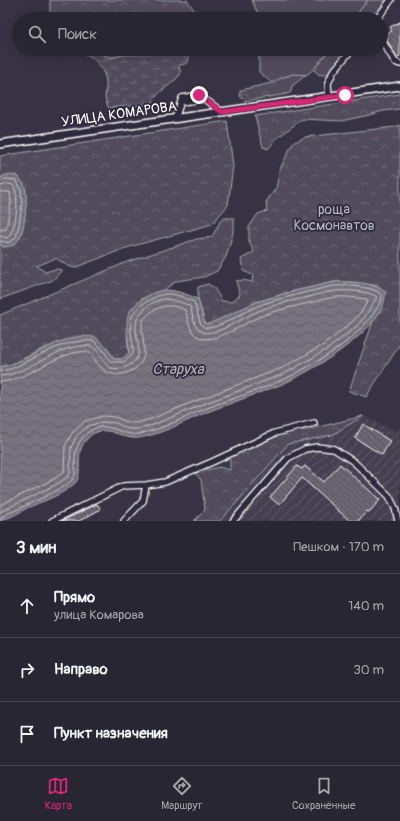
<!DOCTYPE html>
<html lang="ru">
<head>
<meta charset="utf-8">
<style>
  :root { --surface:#292634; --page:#353240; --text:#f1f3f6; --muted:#a5a5ac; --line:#45434f; --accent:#db2777 }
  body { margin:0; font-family:Pangolin,sans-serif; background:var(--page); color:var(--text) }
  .stop { position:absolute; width:12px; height:12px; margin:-9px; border:3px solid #db2777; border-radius:50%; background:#fff }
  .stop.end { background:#db2777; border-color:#fff; box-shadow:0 1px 4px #0008 }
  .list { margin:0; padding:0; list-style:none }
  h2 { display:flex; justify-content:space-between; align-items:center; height:52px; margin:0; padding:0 16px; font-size:17px }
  h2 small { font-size:13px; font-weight:400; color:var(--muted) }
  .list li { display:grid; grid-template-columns:26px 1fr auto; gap:12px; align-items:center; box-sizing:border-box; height:64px; padding:0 16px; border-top:1px solid var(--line) }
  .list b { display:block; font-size:15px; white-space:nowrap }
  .list p { margin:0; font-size:13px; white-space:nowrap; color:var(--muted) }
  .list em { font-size:13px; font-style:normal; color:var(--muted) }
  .icon { flex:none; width:22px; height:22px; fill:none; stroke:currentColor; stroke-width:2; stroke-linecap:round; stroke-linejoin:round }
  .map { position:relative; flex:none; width:400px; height:521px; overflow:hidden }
  .search { position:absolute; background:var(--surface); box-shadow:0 2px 10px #0003; left:12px; right:12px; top:12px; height:44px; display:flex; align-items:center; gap:10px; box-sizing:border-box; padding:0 14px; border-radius:22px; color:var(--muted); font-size:15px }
  .sheet { height:244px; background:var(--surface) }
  nav { display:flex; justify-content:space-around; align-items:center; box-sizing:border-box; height:56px; border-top:1px solid var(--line); background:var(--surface); font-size:11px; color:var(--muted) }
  nav a { display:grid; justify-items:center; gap:2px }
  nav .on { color:var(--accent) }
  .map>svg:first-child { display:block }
</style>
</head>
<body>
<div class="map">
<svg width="400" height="521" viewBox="0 0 400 521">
  <defs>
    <pattern id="industrial-furrows" width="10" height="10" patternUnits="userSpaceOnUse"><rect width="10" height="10" fill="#444051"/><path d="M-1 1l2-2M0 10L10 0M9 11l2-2" fill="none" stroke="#605d6b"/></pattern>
    <pattern id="forest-crowns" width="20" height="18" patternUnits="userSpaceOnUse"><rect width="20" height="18" fill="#514c5c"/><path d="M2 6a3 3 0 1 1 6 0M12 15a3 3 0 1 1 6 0" fill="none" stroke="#6b6774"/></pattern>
    <pattern id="wetland-marsh" width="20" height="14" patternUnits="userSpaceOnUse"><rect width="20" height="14" fill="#514c5c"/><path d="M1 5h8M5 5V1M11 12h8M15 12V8" fill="none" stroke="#6b6774"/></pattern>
    <pattern id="water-waves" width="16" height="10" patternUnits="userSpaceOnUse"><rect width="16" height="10" fill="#76737f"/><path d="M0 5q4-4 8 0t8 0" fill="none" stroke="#5f5e63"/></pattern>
    <pattern id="building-back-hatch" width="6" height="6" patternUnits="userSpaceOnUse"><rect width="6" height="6" fill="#635f6d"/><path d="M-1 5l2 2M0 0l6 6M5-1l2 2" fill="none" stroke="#7a7783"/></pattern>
  </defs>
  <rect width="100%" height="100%" fill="#373345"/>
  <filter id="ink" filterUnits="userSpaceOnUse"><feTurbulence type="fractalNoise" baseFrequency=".025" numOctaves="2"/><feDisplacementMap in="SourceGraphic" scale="8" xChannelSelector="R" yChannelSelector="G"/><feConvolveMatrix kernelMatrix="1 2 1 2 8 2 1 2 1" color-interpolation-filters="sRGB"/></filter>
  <g filter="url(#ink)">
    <path fill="url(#industrial-furrows)" d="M 363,416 L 397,432 L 400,427 L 400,521 L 220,521 L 288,444 L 332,435 Z"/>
    <path fill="#514c5c" stroke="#a8a6ae" d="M 252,0 L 368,0 L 353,19 L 260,19 Z
      M 259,49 L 330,49 L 314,69 L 306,75 L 289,76 L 272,83 L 259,72 Z"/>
    <path fill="url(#forest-crowns)" stroke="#a8a6ae" d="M 50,0 L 187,0 L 197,14 L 191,19 L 50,19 Z
      M 368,0 L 386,0 L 371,19 L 353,19 Z
      M 104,49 L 160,49 C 145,56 127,54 111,58 Z
      M 330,49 L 348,49 L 328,74 C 321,76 317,75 314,69 Z
      M 293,74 L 306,75 L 292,86 L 291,92 L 287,94 L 245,101 L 240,96 L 240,91 L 245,89 L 272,83 L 281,78 Z
      M 400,94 L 400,109 L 383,111 L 369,115 L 341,121 L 302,119 L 276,139 L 268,149 L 263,147 L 255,116 Z
      M 227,121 L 233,166 L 228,205 L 212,224 L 126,248 L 74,268 L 66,265 L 56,258 L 37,266 L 45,272 L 56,269 L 62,270 L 53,280 L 0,299 L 0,243 L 3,247 L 6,175 L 0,178 L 0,156 Z
      M 400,125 L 400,344 L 366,397 L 349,391 L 373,321 L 382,307 L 379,286 L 351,282 L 334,282 L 290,292 L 256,302 L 218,321 L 209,324 L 205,324 L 198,299 L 198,287 L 208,284 L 214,288 L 222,301 L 231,302 L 240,295 L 236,281 L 243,280 L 252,282 L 253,275 L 243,271 L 241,259 L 254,252 L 249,242 L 249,227 L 258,214 L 267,211 L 266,202 L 276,188 L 280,169 L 293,143 L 305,137 L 395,127 Z
      M 222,218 L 234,218 L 234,229 L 226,257 L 217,271 L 204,277 L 176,281 L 164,290 L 141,299 L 127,337 L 129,353 L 122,359 L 114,359 L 107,348 L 46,347 L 11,365 L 0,367 L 0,315 L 127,262 L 197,239 L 212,237 Z
      M 363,416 L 332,435 L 288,444 L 220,521 L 194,521 L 205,510 L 201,480 L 195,473 L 219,467 L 230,470 L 230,455 L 253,448 L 286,431 L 307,430 Z"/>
    <path fill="url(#wetland-marsh)" stroke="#a8a6ae" d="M 55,49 L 89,49 L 111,58 L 123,55 L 151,53 L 160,49 L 188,49 L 189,57 L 188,63 L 180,65 L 179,68 L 181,73 C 174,85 155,91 152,105 L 127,106 L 109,108 C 102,97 107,93 106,81 C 105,71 95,56 84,54 C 77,52 63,55 56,56 L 53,51 Z"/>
    <path fill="url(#water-waves)" stroke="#adabb2" d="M 6,175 L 18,176 C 20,179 23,183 25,186 C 28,196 25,230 19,239 C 15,245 10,247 3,247 L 0,243 L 0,178 Z
      M 334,282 C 352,282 372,281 385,292 C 388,327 316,368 289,381 C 281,385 272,388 264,391 C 246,398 228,404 210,411 C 187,420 163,434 139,438 C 125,440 114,429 101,431 C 95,432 92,434 88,438 C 72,453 85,473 75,483 C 63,495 43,501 27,508 C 19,513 9,518 0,521 L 0,367 C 27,362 49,342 76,337 C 82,335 89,337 95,337 L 107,348 L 114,359 L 122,359 L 129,353 C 129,341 125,329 128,316 C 130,305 153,290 165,290 C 176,290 188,295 198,299 L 205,324 L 209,324 L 256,302 L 290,292 Z"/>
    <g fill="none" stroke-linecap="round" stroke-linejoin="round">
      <path stroke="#c8c7cc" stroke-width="1" d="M 0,181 L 7,179 L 16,180 L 21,189 L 22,204 L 19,225 L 16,237 L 9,243 L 0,241
        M 0,186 L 8,184 L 13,185 C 20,195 17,230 7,238 L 0,236
        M 0,192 L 10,192 L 11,203 L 6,229 L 0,230
        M 0,371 C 12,370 21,364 32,359 C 51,349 72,339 94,341 L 103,350 L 111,362 L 124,362 L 133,354 C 134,342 128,329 132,317 C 135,307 154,296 164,294 C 174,293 186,298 194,302 L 201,325 C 204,328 206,328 209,328 C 224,326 243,312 257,306 C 273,300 291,296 308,292 C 316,290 326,287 335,286 C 347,285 374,286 382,295 C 382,302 377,308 373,314 C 366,325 356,333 346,342 C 328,356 307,368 287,378 C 261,390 233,398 207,408 C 185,417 163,429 139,434 C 122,437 107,419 90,431 C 78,439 74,451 75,465 C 75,469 76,475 73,479 C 66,489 17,509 3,516 L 1,521
        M 0,376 C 31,374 58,342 92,346 C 95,349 98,351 100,355 C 103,359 105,365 109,367 C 118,372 136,365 138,355 C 140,346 135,335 136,325 C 136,312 154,299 166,299 C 175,300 183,303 190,306 C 193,314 193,329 203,332 C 216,337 245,316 259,311 C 274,304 292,301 309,297 C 317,295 326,292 335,291 C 344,290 371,291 377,297 L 366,315 L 356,327 L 328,349 L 284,374 L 206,403 L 153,425 L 137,429 L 128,429 L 116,423 L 102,422 L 88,426 L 76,437 L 71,448 L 70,472 L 69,476 L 57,484 L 0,512
        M 0,382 C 29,381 60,348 89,352 C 95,358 98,367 105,371 C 118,380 143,370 144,354 C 145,342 140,332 143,320 C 155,306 168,302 185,310 C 189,320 188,334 201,338 C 218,343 245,322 261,316 C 276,310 293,307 309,303 C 318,301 327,298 336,297 C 346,296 356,298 367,299 L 368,301 L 361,312 L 352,322 L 325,344 L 282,368 L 203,398 L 151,419 L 136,423 L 129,423 L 115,417 L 103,416 L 85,421 L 72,433 L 65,446 L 64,472 L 54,479 L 0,505"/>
    </g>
    <path fill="url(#building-back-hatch)" stroke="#fff" d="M 400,22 L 400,56 L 397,57 L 386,39 L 388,38 L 386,34 L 392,31 L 390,27 Z
      M 363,424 L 390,441 L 382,455 L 355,438 Z
      M 340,464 L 380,500 L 369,512 L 367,511 L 358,521 L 350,521 L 302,478 L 279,505 L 270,497 L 297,466 L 302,469 L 305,466 L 324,482 Z
      M 97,504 L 101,509 L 79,521 L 62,521 Z"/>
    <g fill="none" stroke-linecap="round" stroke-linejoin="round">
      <defs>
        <path id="minor" d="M 377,19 L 391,0
          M 381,39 L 395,62 L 400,64
          M 329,97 L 328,83 L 333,72 L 352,49
          M 181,102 L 204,99
          M 175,119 L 182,98 L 199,95 L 222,112
          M 52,521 L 123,486 L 146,485 L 165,482 L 212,462 L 275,433 L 314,423
          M 124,521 L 143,501 L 146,485
          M 233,521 L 288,458 L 305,449 L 317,447 L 334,449 L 354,462 L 389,496 L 395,508 L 398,521"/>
        <path id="major" d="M 0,144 L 400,86"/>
      </defs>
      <use href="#minor" stroke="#fff" stroke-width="8"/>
      <use href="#major" stroke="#fff" stroke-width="10"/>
      <use href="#minor" stroke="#2f2a3d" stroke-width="5.5"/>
      <use href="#major" stroke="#2f2a3d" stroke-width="7"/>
    </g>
  </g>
  <g fill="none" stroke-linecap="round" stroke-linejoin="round" filter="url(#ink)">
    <path stroke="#db2777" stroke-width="5" d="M 199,95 L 222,112 L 345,95"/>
  </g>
  <g text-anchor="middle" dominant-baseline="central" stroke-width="3.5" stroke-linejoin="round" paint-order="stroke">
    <g font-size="14" fill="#fff" stroke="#2f2a3d">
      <text transform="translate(119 114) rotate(-8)">УЛИЦА КОМАРОВА</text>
    </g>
    <g font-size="14" fill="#b9b7be" stroke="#2f2a3d">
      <text x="334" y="209">роща<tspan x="334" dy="16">Космонавтов</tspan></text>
    </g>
    <g font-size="15" font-style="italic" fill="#b4b2b9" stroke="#2f2a3d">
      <text x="178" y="369">Старуха</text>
    </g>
  </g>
</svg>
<div class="stop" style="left:345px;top:95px"></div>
<div class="stop end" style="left:199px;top:95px"></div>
<div class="search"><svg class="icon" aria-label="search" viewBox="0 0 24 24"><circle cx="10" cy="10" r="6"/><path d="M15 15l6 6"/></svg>Поиск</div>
</div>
<section class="sheet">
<h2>3 мин<small>Пешком · 170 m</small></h2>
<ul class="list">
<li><svg class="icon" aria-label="ahead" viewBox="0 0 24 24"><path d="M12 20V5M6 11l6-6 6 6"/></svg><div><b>Прямо</b><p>улица Комарова</p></div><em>140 m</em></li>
<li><svg class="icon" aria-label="right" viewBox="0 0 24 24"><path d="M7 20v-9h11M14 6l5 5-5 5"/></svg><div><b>Направо</b></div><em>30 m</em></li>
<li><svg class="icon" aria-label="arrive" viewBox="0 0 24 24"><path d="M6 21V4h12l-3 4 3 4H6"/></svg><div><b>Пункт назначения</b></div></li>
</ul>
</section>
<nav>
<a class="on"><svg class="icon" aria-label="map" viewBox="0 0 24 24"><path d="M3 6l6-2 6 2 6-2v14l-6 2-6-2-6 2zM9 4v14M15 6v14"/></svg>Карта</a>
<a><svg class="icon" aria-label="directions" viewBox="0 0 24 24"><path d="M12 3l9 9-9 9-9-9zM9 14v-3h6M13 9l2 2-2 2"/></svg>Маршрут</a>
<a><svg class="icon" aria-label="saved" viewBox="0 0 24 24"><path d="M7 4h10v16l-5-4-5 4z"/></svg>Сохранённые</a>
</nav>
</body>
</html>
